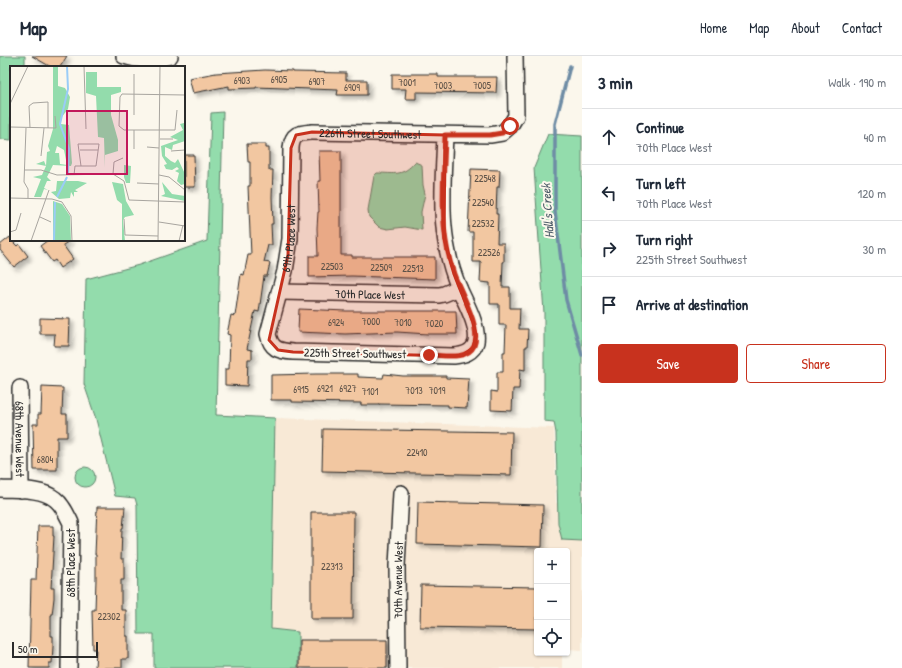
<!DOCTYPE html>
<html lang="en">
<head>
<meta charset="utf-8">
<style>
  :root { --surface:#fff; --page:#f6f6f7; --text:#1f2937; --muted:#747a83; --line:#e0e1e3; --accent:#c8321e }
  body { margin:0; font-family:"Patrick Hand",sans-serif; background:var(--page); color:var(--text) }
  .controls { position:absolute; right:12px; bottom:12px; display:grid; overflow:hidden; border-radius:4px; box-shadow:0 1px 3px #0004 }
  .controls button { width:36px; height:36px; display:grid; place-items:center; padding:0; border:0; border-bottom:1px solid var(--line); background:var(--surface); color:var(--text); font:20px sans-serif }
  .scale { position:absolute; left:12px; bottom:10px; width:86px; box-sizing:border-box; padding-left:4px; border:2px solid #2b2b2b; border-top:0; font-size:11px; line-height:14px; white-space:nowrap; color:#2b2b2b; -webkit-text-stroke:3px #fbf7ec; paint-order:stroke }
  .stop { position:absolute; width:12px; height:12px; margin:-9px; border:3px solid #c8321e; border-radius:50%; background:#fff }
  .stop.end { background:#c8321e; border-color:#fff; box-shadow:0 1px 4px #0008 }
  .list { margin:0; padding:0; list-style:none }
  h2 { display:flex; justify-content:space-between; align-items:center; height:52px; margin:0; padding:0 16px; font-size:17px }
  h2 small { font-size:13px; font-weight:400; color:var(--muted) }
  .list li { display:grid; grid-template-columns:26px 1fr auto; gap:12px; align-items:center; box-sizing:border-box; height:56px; padding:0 16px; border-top:1px solid var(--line) }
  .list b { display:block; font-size:15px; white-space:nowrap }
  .list p { margin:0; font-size:13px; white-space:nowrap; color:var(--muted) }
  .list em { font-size:13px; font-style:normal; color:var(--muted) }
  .actions { display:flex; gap:8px; padding:12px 16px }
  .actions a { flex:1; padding:9px 0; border:1px solid var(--accent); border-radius:4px; text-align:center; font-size:14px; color:var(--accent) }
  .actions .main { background:var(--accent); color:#fff }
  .icon { flex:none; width:22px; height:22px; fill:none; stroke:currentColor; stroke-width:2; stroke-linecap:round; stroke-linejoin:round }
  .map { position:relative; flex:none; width:582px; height:612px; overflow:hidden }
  header { display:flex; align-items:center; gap:24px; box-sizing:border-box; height:56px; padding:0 20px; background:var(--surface); border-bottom:1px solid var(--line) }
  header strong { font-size:19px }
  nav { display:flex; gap:22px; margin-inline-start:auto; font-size:14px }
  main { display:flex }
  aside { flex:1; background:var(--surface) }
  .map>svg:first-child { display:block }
</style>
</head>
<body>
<header>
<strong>Map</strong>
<nav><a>Home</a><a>Map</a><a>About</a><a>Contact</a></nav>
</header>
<main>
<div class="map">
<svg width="582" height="612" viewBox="0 0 582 612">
  <defs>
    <filter id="shadow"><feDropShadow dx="3.5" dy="3.5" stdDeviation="2" flood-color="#0004"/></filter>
  </defs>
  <rect width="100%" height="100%" fill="#fbf7ec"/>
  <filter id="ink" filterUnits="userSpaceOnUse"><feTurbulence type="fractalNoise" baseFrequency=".025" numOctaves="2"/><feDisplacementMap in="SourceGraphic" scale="8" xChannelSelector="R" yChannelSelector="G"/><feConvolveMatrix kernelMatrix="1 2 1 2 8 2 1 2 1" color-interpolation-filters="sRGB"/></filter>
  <g filter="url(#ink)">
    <path fill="#f8e9d6" d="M 275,362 L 554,372 L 556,447 L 582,450 L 582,594 L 567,593 L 567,495 L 537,495 L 537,597 L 562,597 L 562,612 L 298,612 L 298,576 L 271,573 Z"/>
    <path fill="#93dcac" stroke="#5f846c" d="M 0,0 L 25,0 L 25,11 L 11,11 L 11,84 L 0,83 Z
      M 223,56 L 216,359 L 275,362 L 271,573 L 298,576 L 298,612 L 154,612 L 154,578 L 138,578 L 137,449 L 135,442 L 115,440 L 96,363 L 84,328 L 86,223 L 139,209 L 207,185 L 211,57 Z
      M 548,78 L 582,80 L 582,485 L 562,484 L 558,467 L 556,377 L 554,366 L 544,365 L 544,257 L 534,112 Z
      M 415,106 L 422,109 L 423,129 L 425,138 L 421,156 L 422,174 L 405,171 L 388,173 L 379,171 L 369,161 L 368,154 L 374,120 L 377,117 C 395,117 402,121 415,106 Z
      M75 421a10 10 0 1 1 20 0a10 10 0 1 1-20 0Z"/>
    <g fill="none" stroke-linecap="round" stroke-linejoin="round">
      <path stroke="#6e8ca5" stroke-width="3.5" d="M 570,10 L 555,68 L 555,155 L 566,244 L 582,299"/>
    </g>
    <path fill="#f2c7a1" stroke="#2b2b2b" filter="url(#shadow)" d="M 32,0 L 67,0 L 60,11 L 51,11 Z
      M 265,14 L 293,15 L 293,16 L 346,17 L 346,24 L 367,24 L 367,39 L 337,39 L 338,34 L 256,31 L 256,32 L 229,33 L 229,30 L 193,37 L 189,22 L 216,17 Z
      M 392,18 L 438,18 L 438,21 L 497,21 L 496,37 L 416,36 L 416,43 L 405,43 L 406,33 L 392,33 Z
      M 247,88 L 266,88 L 266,92 L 269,92 L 269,114 L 273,114 L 272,141 L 273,168 L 271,168 L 272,189 L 268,189 L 264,206 L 270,207 L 267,220 L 264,220 L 259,256 L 255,255 L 247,293 L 252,294 L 252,303 L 248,303 L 247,330 L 225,329 L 225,313 L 229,313 L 230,279 L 227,278 L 231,259 L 235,260 L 241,218 L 244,219 L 248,199 L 251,199 L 248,130 L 250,130 L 250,106 L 248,106 Z
      M 319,95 L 341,95 L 341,199 L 352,199 L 352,201 L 435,201 L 435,223 L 352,220 L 309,221 L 309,200 L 318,200 L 317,172 L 318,156 L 319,156 L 318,125 L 320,125 Z
      M 184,99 L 194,99 L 195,131 L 184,131 Z
      M 471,113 L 500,114 L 499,131 L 497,131 L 496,158 L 498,158 L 497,187 L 504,187 L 504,206 L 503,206 L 502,231 L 510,231 L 510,252 L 520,252 L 519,273 L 528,273 L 527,291 L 525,291 L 525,314 L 520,313 L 519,333 L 513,333 L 512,355 L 491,354 L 491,335 L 497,336 L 497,316 L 503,316 L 503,296 L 505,296 L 506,269 L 499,269 L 499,248 L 490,248 L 490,227 L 480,226 L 481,206 L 473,206 L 473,176 L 468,176 Z
      M 10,181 L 11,184 L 17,190 L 19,188 L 28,200 L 14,211 L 0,194 L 0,189 Z
      M 48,184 L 71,184 L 63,189 L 73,203 L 60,212 L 55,204 L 52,206 L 40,190 Z
      M 299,253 L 346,255 L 456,255 L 457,278 L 428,278 L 397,276 L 345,278 L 298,276 Z
      M 40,262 L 70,263 L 69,290 L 54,290 L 55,278 L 40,278 Z
      M 316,318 L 358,318 L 358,321 L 383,322 L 384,318 L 403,320 L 446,320 L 446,322 L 469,323 L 467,352 L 448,351 L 448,349 L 379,348 L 379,349 L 361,349 L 361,347 L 292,346 L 292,344 L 271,344 L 271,319 Z
      M 42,331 L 63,332 L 62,358 L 67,358 L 67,381 L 57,381 L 57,414 L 34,414 L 33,368 L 38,368 L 38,358 L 41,358 Z
      M 323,373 L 512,376 L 511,419 L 322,415 Z
      M 418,446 L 543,449 L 542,491 L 417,488 Z
      M 97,451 L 125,451 L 123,472 L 122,472 L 121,503 L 124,503 L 124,524 L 121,524 L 121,554 L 126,554 L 126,580 L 128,580 L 128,603 L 122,603 L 122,612 L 95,612 L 96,593 L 93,593 L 92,554 L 95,554 L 96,523 L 96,498 L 95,498 Z
      M 311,456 L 354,456 L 353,563 L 311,563 Z
      M 38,470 L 53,470 L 53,480 L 54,480 L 51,532 L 54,532 L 54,542 L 52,559 L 51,559 L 51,580 L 53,580 L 53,590 L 52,607 L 49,607 L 49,612 L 29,612 L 31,524 L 36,524 Z
      M 421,529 L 537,531 L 537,573 L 420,571 Z
      M 299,584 L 387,584 L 387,612 L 299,612 Z"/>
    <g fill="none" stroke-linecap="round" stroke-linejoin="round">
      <defs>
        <g id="minor">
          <path d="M 124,0 C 138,5 156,5 170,0"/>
          <path id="s1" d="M 445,79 C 443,133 437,180 459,232 C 465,246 479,270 476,286 C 473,297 463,299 454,300 L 293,296 C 278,295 271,293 268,278 L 285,215 L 290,183 L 291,92 C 292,77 300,77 312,76 L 490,79 L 502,77 L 510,70 L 516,60 L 515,0"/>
          <path id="s2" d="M 279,236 L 439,239 L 444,238 L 459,232"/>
          <path id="s3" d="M 20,332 L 21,434"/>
          <path d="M 0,433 C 17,434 41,432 55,443 C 63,449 67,459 71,467 L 69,612"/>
          <path id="s4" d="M 398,612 L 397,510 L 401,437"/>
        </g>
      </defs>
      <use href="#minor" stroke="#2b2b2b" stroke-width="18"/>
      <use href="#minor" stroke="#fbf7ec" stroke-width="15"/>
    </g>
  </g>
  <g fill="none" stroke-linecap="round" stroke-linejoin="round" filter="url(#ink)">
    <path stroke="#c8321e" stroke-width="5" d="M 429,299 C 442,299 467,305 474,290 C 482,272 460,235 454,218 C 438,173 444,125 445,79 L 490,79 L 502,77 L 510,70"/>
  </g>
  <path fill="#c8321e" fill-opacity="0.2" stroke="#c8321e" stroke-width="3" stroke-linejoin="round" d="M 312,76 L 445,79 L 444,182 L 454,218 L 473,266 L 476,280 L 473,292 L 463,299 L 454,300 L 293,296 L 278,294 L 269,284 L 288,199 L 291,92 L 296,79 Z"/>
  <g text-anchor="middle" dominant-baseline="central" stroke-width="4" stroke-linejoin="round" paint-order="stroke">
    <g font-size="10" fill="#5d5248">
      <text x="279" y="23">6905</text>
      <text x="242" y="24">6903</text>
      <text x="317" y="25">6907</text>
      <text x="407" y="26">7001</text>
      <text x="443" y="29">7003</text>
      <text x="482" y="29">7005</text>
      <text x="352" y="31">6909</text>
      <text x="485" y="122">22548</text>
      <text x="483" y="146">22540</text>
      <text x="483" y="167">22532</text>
      <text x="489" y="196">22526</text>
      <text x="332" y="210">22503</text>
      <text x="381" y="211">22509</text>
      <text x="413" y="212">22513</text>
      <text x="371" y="265">7000</text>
      <text x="336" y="266">6924</text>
      <text x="403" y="266">7010</text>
      <text x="434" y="267">7020</text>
      <text x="325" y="332">6921</text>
      <text x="348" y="332">6927</text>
      <text x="301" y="333">6915</text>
      <text x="414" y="334">7013</text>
      <text x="437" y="334">7019</text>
      <text x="370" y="335">7101</text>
      <text x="417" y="396">22410</text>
      <text x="45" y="403">6804</text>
      <text x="332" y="510">22313</text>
      <text x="109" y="560">22302</text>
    </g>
    <g font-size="12" fill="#2b2b2b" stroke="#fbf7ec">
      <text stroke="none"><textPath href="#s1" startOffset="713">226th Street Southwest</textPath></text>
      <text stroke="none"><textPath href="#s1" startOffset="534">69th Place West</textPath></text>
      <text stroke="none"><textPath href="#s2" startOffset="91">70th Place West</textPath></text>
      <text transform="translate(355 297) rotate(1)">225th Street Southwest</text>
      <text stroke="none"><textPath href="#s3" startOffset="51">68th Avenue West</textPath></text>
      <text transform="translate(70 507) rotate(-90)">68th Place West</text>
      <text stroke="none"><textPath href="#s4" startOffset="88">70th Avenue West</textPath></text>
    </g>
    <g font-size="13" font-style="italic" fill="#4c5b68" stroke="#fbf7ec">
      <text transform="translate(547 155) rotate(-94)">Hall's Creek</text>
    </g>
  </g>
  <g transform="translate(10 10)">
    <rect width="175" height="175" fill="#fbf7ec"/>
    <path d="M 43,0 L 48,0 L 48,20 L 55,22 L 60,31 L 58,43 L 51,52 L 51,58 L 59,59 L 62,97 L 61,100 L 43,99 L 37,111 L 41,115 L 37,115 L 34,122 L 38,124 L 34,123 L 31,131 L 24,131 L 31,113 L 23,111 L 32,109 L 36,100 L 26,98 L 34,95 L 36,100 L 37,86 L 40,85 L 38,80 L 43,63 ZM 47,80 L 54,84 L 57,99 L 50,98 L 49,87 L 45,87 ZM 76,6 L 87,6 L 87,21 L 111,21 L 111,26 L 101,29 L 101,49 L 108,74 L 108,85 L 95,89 L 95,102 L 94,72 L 88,71 L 86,30 L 76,27 ZM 174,57 L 175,75 L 163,79 L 162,84 L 155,81 L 155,90 L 161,95 L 165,97 L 168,93 L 175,108 L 175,118 L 171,119 L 167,115 L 169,107 L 165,105 L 169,103 L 167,101 L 162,104 L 156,103 L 154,99 L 157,98 L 152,90 L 151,80 L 168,74 L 160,71 L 173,64 L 170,58 ZM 114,99 L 121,100 L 120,117 L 116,117 L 114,111 ZM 47,115 L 68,115 L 77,117 L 65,124 L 68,126 L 64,126 L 64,131 L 61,126 L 60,132 L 49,133 L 41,126 L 46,125 ZM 102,116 L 113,118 L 116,135 L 124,149 L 115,151 L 113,154 L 115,175 L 112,175 L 112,138 L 107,134 ZM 152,116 L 162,128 L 175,130 L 175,135 L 151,130 L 155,128 ZM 43,135 L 52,138 L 60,150 L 61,175 L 43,175 Z" fill="#93dcac" fill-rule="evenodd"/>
    <path fill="none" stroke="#9accf7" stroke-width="2" d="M 57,0 L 58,23 L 50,58 L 59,83 L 58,107M 47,131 L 57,111M 44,175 L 45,136"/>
    <path fill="none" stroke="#a8a59f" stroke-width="1" d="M 74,0 L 76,63M 0,38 L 18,0M 167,44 L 165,64 L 114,64 L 109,60 L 110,31 L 112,28 L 175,29M 124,49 L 124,8M 0,61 L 46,62 L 45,50M 16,62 L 14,116 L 18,123 L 18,132M 20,62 L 19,40 L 23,37 L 38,36 L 38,62M 124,64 L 124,83M 150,73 L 163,73M 137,81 L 149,82M 70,84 L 88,84M 161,85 L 175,84M 31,90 L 34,62M 14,104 L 31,104 L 47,109 L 103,108 L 114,115 L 119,134 L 175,136M 103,108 L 104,96 L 113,92M 64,109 L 65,100 L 86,100 L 89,78 L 68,78 L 71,100M 149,109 L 159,111 L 175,124M 127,117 L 149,118M 0,132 L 42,133 L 52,136 L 61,150 L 62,175M 30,151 L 41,156M 114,153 L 115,169 L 148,170M 149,156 L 175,160M 0,166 L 6,164 L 11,147M 21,175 L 39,124M 148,175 L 150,0M 169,175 L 173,159"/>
    <path fill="#c2185b" fill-opacity="0.15" stroke="#c2185b" stroke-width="2" d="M 57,45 L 117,45 L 117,108 L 57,108 Z"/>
    <rect width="175" height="175" fill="none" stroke="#2b2b2b" stroke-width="2"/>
  </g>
</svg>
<div class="controls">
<button>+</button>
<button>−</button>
<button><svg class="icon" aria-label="locate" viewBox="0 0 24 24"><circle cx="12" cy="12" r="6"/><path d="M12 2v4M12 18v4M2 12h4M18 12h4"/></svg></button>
</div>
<div class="scale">50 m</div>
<div class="stop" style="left:510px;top:70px"></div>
<div class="stop end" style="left:429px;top:299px"></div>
</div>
<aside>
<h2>3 min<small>Walk · 190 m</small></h2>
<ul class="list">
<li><svg class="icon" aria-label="ahead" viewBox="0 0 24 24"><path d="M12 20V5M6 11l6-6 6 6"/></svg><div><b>Continue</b><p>70th Place West</p></div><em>40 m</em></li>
<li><svg class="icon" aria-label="left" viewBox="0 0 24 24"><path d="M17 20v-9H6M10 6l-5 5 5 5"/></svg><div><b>Turn left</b><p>70th Place West</p></div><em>120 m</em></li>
<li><svg class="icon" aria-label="right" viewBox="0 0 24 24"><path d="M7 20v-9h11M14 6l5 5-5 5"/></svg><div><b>Turn right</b><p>225th Street Southwest</p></div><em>30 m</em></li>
<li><svg class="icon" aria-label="arrive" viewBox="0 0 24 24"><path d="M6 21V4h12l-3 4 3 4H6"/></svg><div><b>Arrive at destination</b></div></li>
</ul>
<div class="actions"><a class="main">Save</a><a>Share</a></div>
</aside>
</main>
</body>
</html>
